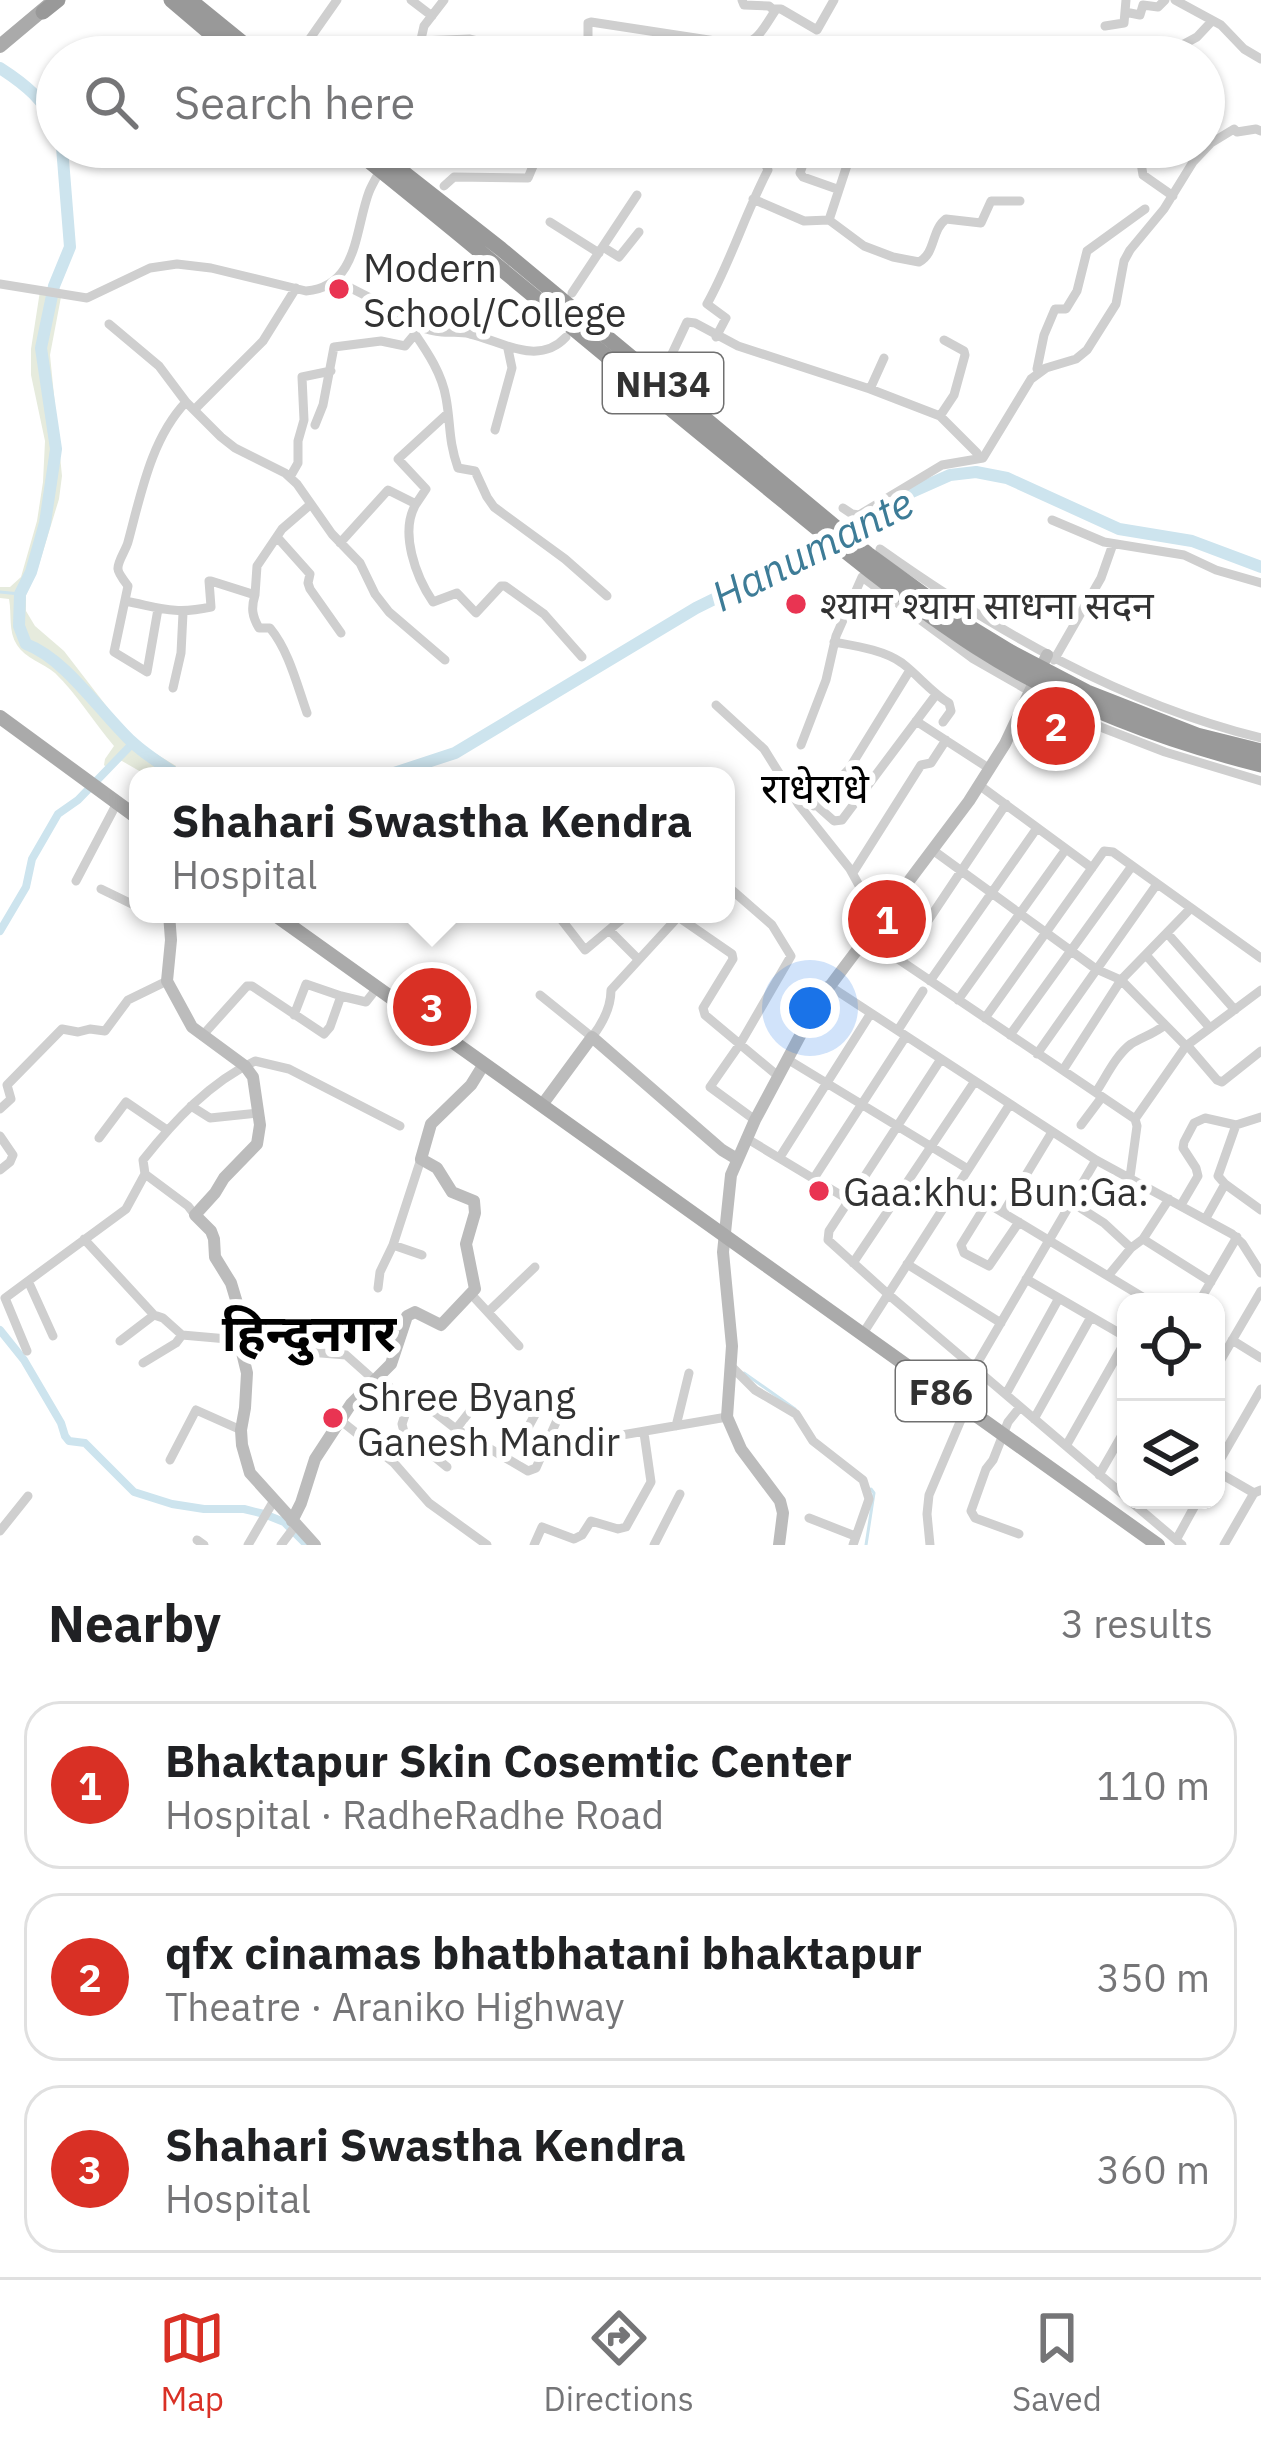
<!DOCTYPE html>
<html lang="en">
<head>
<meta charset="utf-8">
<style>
  :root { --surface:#fff; --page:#f2f2f2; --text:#202124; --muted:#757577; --line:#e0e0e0; --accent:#d93025 }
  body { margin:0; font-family:"IBM Plex Sans","Noto Sans Devanagari",sans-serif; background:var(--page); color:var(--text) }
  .controls { position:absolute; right:36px; bottom:36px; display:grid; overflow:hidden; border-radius:24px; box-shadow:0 3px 9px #0004 }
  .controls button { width:108px; height:108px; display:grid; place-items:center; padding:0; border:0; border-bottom:3px solid var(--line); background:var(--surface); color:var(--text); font:60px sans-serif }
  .you { position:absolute; left:810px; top:1008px; width:42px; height:42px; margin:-30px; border:9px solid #fff; border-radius:50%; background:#1a73e8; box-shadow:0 0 0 18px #1a73e833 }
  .badge { display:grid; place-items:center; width:78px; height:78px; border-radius:50%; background:var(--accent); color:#fff; font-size:39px; font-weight:700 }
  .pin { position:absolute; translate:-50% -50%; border:6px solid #fff; box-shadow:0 3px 12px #0006 }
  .popup { position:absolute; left:129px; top:767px; width:606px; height:156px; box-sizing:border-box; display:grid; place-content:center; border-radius:24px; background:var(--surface); filter:drop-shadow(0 3px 9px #0005); font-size:39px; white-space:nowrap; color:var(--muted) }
  .popup b { font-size:45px; color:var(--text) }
  .popup::after { content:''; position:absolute; left:50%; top:100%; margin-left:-24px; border:24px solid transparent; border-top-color:var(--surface) }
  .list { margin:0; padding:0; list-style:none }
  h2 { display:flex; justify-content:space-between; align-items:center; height:156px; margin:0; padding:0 48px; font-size:51px }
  h2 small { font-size:39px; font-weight:400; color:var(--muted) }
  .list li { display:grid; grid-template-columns:78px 1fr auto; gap:36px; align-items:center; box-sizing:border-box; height:168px; margin:0 24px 24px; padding:0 24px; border:3px solid var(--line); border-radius:36px }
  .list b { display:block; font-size:45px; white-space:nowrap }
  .list p { margin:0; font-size:39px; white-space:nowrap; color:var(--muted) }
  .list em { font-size:39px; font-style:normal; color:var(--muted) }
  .icon { flex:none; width:66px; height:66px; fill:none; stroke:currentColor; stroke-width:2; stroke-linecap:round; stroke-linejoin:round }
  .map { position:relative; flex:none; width:1261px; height:1545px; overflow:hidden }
  .search { position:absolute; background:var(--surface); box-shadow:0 3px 9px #0004; left:36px; right:36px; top:36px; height:132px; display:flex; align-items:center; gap:30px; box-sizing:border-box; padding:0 42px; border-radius:66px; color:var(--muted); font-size:45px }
  .sheet { height:732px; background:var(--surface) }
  nav { display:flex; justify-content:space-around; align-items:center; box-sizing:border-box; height:168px; border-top:3px solid var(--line); background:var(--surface); font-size:33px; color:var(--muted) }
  nav a { display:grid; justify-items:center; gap:6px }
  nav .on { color:var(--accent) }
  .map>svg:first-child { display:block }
</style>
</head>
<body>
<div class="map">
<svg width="1261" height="1545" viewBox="0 0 1261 1545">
  <rect width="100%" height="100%" fill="#fff"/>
  <path fill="#e6ebdd" d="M 40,291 L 61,297 L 50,355 L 62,476 L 59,499 L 37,571 L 26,595 L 26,611 L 35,626 L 64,651 L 121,725 L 143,746 L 176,766 L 170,776 L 148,776 L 122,761 L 116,762 L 110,771 L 104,765 L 105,759 L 114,746 C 94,723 77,694 55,673 C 43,663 25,658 17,645 C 8,631 12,615 9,599 L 0,598 L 0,587 L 10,587 L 21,577 L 37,521 L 43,482 L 45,441 L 31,375 L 31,349 Z"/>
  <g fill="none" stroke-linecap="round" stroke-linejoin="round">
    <path stroke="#cde4ee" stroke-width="3" d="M 0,592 L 20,594
      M 744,1373 L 795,1409
      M 866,1545 L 874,1493 L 871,1489"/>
    <path stroke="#cde4ee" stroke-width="8" d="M 0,931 L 26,887 L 32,859 L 58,814 L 78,800 L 133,743
      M 0,1330 L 24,1360 L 61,1423 L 65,1436 L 69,1441 L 85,1443 L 134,1492 L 172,1504 L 204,1509 L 244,1509 L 264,1514 L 284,1522 L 307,1545"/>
    <path stroke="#cde4ee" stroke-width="12" d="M 0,68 C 25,84 46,101 57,129
      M 62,147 L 70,247 L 54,286 L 41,348 L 56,449 L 45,523 L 31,572 L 20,594 L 19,626 L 26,644 C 66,659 100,712 132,742 C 146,755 162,765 179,776
      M 385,776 L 455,753 L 696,608 L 779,567 L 825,551 L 905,495 L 950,475 L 976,472 L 1007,478 L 1119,529 L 1192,541 L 1261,567"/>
    <path stroke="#cfcfcf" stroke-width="9" d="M 411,0 L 432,16
      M 1175,0 L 1221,25 L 1244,49 L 1261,59
      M 773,9 L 781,9 L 817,30 L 834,0
      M 1125,12 L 1140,15 L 1143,5 L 1158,7 L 1165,0
      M 1105,26 L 1124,23 L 1126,0
      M 419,41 L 470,39 L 499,46
      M 297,57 L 337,0
      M 417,57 L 424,26 L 444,0
      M 572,57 L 574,47 L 588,48 L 588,23 L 591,22 L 735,44
      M 728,57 L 735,44 C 757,46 764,27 775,11 L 769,6 L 744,5 L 742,0
      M 1160,57 L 1197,37 L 1212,21
      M 809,147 L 800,173 L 803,177 L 837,189
      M 1149,147 L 1141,163 L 1143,175 L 1173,196
      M 718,148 L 728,152 L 738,150 L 757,158
      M 444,186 L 454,177 L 528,178 L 541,147
      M 753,199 L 804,221 L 829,220 L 864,246 L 893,257 L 919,262 C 936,253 931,230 946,219 L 981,223 L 991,201 L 1020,201
      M 829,220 L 853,147
      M 550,222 L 599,253
      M 603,247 L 619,257 L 639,232
      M 337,281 L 390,308 L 389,313 C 406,321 422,330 442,332 C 452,333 460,331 470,334 C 501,341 538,367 566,337
      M 0,284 L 87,298 L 150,268 L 177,264 L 211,268 L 306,291 C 358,287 355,229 369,192 C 376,175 386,166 388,147
      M 572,293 L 637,195
      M 109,324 L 159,366 L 186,402 L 221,437 L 235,448 L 285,473 L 297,484 L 332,534 L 360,563 L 375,594 L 389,612 L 445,660
      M 416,327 L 415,334 C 428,353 442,374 446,398 C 451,425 448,439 458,468 L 475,471 L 487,497 L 494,507 L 565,559 L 607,596
      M 716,337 L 726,318 L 707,304 C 731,261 745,214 768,170 L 765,163 L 757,158 L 762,147
      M 664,363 L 671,356 L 687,322 L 695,323 L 738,346 L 870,389 L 940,416 L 977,453 L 979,458
      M 1037,369 L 1044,335 L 1055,309 L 1066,309 L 1077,291 L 1087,251 L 1145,209
      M 870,389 L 884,358
      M 194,410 L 263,341 L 296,288
      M 940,416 L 954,395 L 965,355 L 964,351 L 944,340
      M 315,425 L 323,405 L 334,347 L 381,341 L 405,346 L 415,334
      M 495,430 L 512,368 L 508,349
      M 290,477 L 298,463 L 298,441 L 304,420 L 302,377 L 331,371
      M 416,504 L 426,489 L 398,459 L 447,414
      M 843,508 L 852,514 L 859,515 L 942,465 L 983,458 L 1031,379 L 1046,368 L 1076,359 L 1087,350 L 1116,304 L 1124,261 L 1130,250 L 1164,209 L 1193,162 L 1211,143 L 1234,129 L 1237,132 L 1256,129 L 1261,131
      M 1052,520 L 1104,542 L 1184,555 L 1216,570 L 1261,583
      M 277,537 L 310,574 L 308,583 L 310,589 L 341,633
      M 340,543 L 388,490 L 416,504 C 399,532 416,577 433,602 L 457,593 L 476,613 L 501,586 L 505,586 L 544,614 L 582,657
      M 880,549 C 997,632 1120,703 1261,738
      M 255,595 C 251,608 252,616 259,628 L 270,628 C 289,651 297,685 307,713
      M 125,601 C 161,608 174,615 211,607 L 209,581 L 211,581 L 255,595 L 257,566 L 282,529 L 311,504
      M 158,609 L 147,672 L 114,652 L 128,586 C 125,582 118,573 118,569 C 117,562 126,550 128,542 C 141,494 151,439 186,402
      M 834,642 C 856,646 884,650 902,663 C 919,676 931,692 949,703 L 951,711 L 943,722
      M 1054,660 L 1101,578 L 1113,544
      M 173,688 L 181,653 L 183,613
      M 716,705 L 764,749 L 799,805 L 850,869 L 866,898 L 885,914
      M 916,721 L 990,769
      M 801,745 L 826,680 L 836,636 L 862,577 L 972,658 L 1047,701 L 1103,728 L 1165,752 L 1261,781
      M 979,785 L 1092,868
      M 816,805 L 834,821 L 842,820 L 935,696
      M 814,806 L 849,769 L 910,670
      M 934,851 L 1096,969 L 1121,980 L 1186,1046
      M 850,869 L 854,871 L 921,765 L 931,763 L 946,740
      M 76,881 L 117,803
      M 101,889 L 138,907
      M 733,891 L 772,925 L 791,956 L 740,1044 L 710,1087 L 755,1120
      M 557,914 L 585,950 L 628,914
      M 674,914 L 732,954 L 733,959 L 703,1008 L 705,1015 L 778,1076
      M 610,931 L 638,959
      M 1167,933 L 1235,1010
      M 867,938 L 1135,1119
      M 1146,955 L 1210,1028
      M 901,961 L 1006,804
      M 930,981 L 1037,828
      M 828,985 L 1096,1160 L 1232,1234 L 1242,1243 L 1261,1273
      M 540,995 L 592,1037 C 602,1024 611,1007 611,990 L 678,917
      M 958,1000 L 1066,849
      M 294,1015 L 306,984 L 341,996
      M 985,1018 L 1104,851 L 1113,852 L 1261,958
      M 898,1030 L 923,991
      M 1010,1035 L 1132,866
      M 202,1036 L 247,986 L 252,986 L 324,1034 L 330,1027 L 341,996 L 366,1002 L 377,988
      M 1187,1045 L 1217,1080 L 1222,1082 L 1261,1051
      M 1037,1054 L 1157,884
      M 787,1059 L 968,1169
      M 941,1059 L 829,1231 L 828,1240 L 889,1295 L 1126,1497
      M 1063,1070 L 1121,980 L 1191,908
      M 1096,1092 C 1106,1077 1116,1055 1131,1044 C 1142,1037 1154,1034 1165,1025
      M 191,1106 L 210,1118 L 258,1113
      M 0,1109 L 11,1099 L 7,1085 L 62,1029 L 78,1032 L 90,1029 L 105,1031 L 128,1000 L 167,981
      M 1081,1125 L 1102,1097
      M 0,1136 L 13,1155 L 10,1162 L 0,1170
      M 99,1138 L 126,1102 L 167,1130
      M 746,1138 L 849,1200
      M 780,1157 L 871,1013
      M 145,1174 L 143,1160 C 174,1121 210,1082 255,1061 L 289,1069 L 400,1126
      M 1130,1177 L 1137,1126 L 1135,1119 L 1186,1046 L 1261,990
      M 814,1178 L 906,1036
      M 1225,1184 L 1218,1176 L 1236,1125
      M 957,1185 L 1151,1302
      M 1071,1202 L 1104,1223 L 1131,1248
      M 987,1203 L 961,1245 L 964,1253 L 989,1266 L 1019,1222
      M 1181,1205 L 1198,1176 L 1196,1168 L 1183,1148 L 1184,1142 L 1194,1123 L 1205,1118 L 1236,1125 L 1261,1117
      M 1003,1213 L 1052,1132
      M 1206,1218 L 1225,1184 L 1261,1210
      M 84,1239 L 154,1315 L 163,1318 L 182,1335 L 239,1340
      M 1143,1239 L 1211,1282
      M 393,1245 L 422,1255
      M 853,1263 L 975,1081
      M 907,1264 L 1001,1323
      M 1108,1276 L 1131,1248 L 1143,1239 L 1169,1199
      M 1026,1279 L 1126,1337
      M 29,1283 L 53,1336
      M 378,1288 L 380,1272 L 393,1245 L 421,1159
      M 471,1294 L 519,1346
      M 1199,1302 L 1237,1237
      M 488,1312 L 535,1267
      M 862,1335 L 1010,1104
      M 1232,1340 L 1261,1358
      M 120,1341 L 154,1315
      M 27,1351 L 5,1298 L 126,1209 L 145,1174 L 188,1206 L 195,1215
      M 296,1351 L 346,1355 L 374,1380
      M 143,1363 L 176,1343 L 182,1335
      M 732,1367 L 755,1390 L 796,1414 L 813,1441 L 863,1480 L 869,1499 L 853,1545
      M 975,1367 L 1096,1160
      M 1216,1368 L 1261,1291
      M 380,1375 L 403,1404 L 424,1404 L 456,1429 L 528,1471 L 536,1468 L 561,1411
      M 1006,1394 L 1059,1298
      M 543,1400 L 525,1433 L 527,1437 L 545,1446
      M 408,1406 L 402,1424 L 404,1432 L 447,1467
      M 1034,1419 L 1091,1317
      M 340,1420 L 394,1463 L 429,1503 L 487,1545
      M 676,1426 L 689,1373
      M 456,1429 L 490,1386
      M 551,1435 L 581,1442 L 727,1417
      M 1066,1446 L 1126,1340
      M 170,1460 L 196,1410 L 241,1430
      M 1216,1467 L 1261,1389
      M 1216,1471 L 1254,1493
      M 1099,1475 L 1126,1428
      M 1129,1500 L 1182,1545
      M 809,1518 L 855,1536
      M 0,1531 L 28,1496
      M 1019,1534 L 975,1518 L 971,1511 L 986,1469 L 993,1460 L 1008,1422 L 1020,1407
      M 197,1540 L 204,1545
      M 1176,1540 L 1198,1500
      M 248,1545 L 273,1502
      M 281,1545 L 296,1525
      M 534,1545 L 542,1527 L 574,1539 L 582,1535 L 591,1521 L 618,1529 L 626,1527 L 651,1482 L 644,1433
      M 654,1545 L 680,1494
      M 930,1545 L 927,1514 L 929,1495 L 966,1408
      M 1224,1545 L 1254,1493 L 1261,1490"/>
    <path stroke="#bcbcbc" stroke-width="12" d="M 169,914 L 171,940 L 167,981 L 192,1027 L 245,1066 L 253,1077 L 260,1125 L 257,1144 L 224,1178 L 215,1193 L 195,1215 L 211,1231 L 214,1239 L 215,1257 L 231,1283 L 237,1303 L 239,1340 L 247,1373 L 245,1408 L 241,1430 L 242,1445 L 250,1473 L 315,1545
      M 542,1105 L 592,1037 L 722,1150 L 737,1159
      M 292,1521 L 301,1503 L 315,1459 L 351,1404 L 391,1364 L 407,1316 L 415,1312 L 441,1325 L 475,1289 L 466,1244 L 475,1213 L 474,1201 L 452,1192 L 437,1168 L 421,1159 L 431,1124 L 471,1085 L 484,1064
      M 779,1545 L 783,1513 L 780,1501 L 741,1449 L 727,1417 L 732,1346 L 723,1252 L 731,1175 L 755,1120 L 818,1002 L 969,801 L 1005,744 L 1047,655"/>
    <path stroke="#aaa" stroke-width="14" d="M 0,46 L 50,4
      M 0,717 L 138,818
      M 274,914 L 1158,1545"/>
    <path stroke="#999" stroke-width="15" d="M 171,0 L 238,57
      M 190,0 L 260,57
      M 43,12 L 58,0
      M 351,147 C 482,251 608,359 738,464 C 816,527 892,593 976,647 C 1063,703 1161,740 1261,765
      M 371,147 L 501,249 L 868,554 L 963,623 L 1009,651 L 1087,692 L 1197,735 L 1261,751"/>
  </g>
  <g fill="#e93452" stroke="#fff" stroke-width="4.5">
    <circle cx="339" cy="289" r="12"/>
    <circle cx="796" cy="604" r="12"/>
    <circle cx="819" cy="1191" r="12"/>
    <circle cx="333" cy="1418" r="12"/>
  </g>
  <g text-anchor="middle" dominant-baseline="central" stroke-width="12" stroke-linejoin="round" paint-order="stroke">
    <g fill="#fff" stroke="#707070" stroke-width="3">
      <rect x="603" y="353" width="120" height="60" rx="9"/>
      <rect x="896" y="1361" width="90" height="60" rx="9"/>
    </g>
    <g font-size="36" font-weight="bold" fill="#323232">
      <text x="663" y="383">NH34</text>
      <text x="941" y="1391">F86</text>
    </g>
    <g font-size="39" fill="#323232" stroke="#fff" text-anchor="start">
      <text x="363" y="267">Modern<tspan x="363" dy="45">School/College</tspan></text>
      <text x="820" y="604">श्याम श्याम साधना सदन</text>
      <text x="843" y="1191">Gaa:khu: Bun:Ga:</text>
      <text x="357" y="1396">Shree Byang<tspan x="357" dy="45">Ganesh Mandir</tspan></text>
    </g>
    <g font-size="42" font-style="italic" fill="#3d7c97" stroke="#fff">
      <text transform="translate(812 549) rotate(-27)">Hanumante</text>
    </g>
    <g font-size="42" fill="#000" stroke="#fff">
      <text x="815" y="787">राधेराधे</text>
    </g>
    <g font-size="51" font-weight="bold" fill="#000" stroke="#fff">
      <text x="309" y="1332">हिन्दुनगर</text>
    </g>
  </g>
</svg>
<div class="controls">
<button><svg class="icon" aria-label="locate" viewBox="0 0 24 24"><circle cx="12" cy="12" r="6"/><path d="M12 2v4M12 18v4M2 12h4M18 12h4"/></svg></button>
<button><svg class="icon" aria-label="layers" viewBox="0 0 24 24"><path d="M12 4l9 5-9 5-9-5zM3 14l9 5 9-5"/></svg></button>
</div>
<div class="you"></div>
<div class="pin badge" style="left:887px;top:919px">1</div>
<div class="pin badge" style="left:1056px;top:726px">2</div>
<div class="pin badge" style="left:432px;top:1007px">3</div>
<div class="popup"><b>Shahari Swastha Kendra</b>Hospital</div>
<div class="search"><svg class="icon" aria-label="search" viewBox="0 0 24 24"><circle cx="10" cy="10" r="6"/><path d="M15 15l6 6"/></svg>Search here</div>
</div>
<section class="sheet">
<h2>Nearby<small>3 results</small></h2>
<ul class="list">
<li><span class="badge">1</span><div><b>Bhaktapur Skin Cosemtic Center</b><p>Hospital · RadheRadhe Road</p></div><em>110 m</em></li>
<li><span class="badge">2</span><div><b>qfx cinamas bhatbhatani bhaktapur</b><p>Theatre · Araniko Highway</p></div><em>350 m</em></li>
<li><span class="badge">3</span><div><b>Shahari Swastha Kendra</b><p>Hospital</p></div><em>360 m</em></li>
</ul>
</section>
<nav>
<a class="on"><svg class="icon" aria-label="map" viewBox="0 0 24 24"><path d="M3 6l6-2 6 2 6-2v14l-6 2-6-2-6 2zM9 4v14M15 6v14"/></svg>Map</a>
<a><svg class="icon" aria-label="directions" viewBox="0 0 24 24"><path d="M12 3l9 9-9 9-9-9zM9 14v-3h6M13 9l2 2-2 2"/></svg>Directions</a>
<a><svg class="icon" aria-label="saved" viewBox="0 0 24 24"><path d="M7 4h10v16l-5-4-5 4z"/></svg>Saved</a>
</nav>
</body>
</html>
